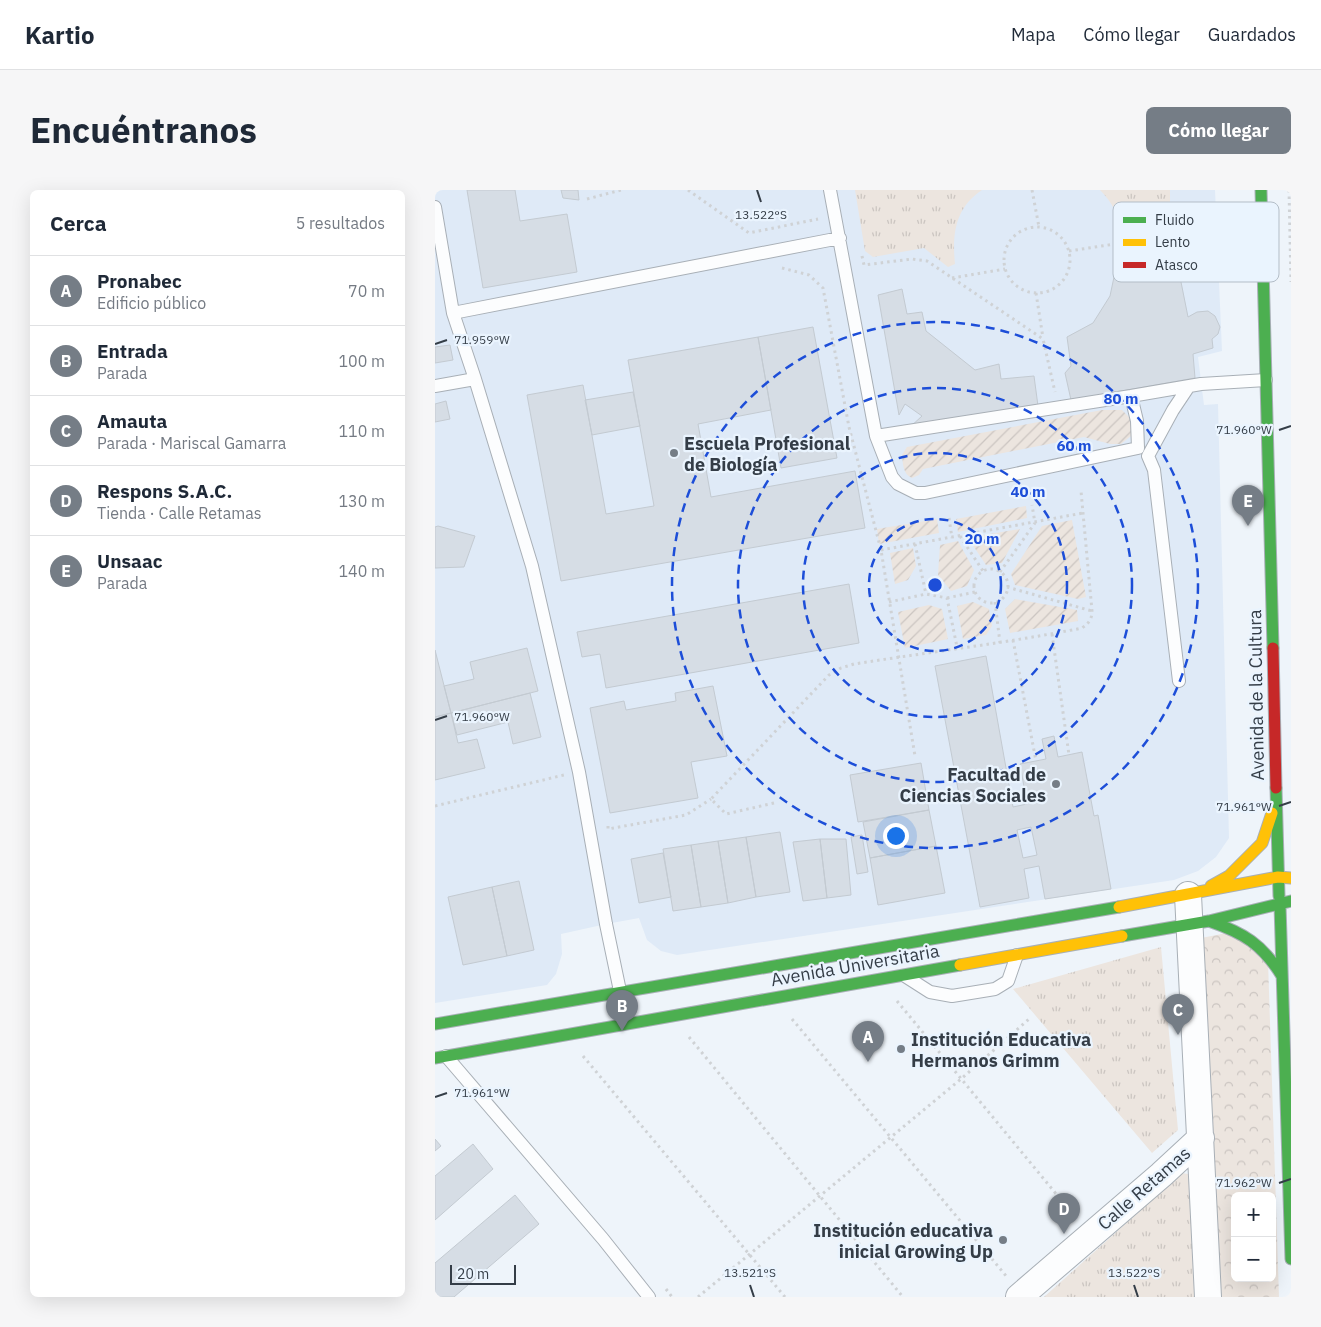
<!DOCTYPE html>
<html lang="es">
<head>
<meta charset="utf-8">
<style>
  :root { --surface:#fff; --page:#f6f6f7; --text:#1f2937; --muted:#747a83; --line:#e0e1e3; --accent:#757d86 }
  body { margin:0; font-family:"IBM Plex Sans",sans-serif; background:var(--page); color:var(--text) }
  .controls { position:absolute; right:15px; bottom:15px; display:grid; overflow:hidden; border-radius:8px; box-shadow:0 5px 20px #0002 }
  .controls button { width:45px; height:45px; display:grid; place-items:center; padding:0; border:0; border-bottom:1px solid var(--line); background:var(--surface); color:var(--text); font:25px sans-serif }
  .scale { position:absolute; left:15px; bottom:12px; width:66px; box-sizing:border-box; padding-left:5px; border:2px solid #343d47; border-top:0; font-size:14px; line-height:18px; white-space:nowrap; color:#343d47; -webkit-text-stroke:4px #eaf4fe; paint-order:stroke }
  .you { position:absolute; left:460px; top:645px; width:18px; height:18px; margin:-12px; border:4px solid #fff; border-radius:50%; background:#1a73e8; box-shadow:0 0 0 8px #1a73e833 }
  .badge { display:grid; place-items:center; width:32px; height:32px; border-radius:50%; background:var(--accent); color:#fff; font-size:16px; font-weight:700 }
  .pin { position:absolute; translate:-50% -41px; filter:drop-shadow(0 1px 2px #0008) }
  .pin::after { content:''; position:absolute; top:26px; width:18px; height:15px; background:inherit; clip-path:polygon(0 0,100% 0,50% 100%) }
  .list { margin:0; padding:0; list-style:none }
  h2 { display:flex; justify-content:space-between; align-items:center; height:65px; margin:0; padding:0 20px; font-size:21px }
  h2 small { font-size:16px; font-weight:400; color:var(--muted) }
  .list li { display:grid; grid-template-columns:32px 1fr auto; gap:15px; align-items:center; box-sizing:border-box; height:70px; padding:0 20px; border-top:1px solid var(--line) }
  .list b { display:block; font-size:19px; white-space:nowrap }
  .list p { margin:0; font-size:16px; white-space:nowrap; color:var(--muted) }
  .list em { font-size:16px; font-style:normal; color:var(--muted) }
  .map { position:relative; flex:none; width:856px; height:1107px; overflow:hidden; border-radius:8px }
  header { display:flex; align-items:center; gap:30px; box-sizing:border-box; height:70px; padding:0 25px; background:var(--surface); border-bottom:1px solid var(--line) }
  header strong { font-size:24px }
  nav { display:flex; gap:28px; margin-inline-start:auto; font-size:18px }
  .intro { display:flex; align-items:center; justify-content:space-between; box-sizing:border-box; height:120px; padding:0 30px }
  h1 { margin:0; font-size:35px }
  .button { padding:12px 22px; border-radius:8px; background:var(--accent); color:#fff; font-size:18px; font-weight:700 }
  main { display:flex; gap:30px; padding:0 30px }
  aside { flex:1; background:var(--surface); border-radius:8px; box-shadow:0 5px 20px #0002 }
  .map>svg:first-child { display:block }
</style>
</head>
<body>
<header>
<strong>Kartio</strong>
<nav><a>Mapa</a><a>Cómo llegar</a><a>Guardados</a></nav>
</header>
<div class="intro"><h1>Encuéntranos</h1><a class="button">Cómo llegar</a></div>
<main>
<aside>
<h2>Cerca<small>5 resultados</small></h2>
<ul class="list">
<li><span class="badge">A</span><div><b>Pronabec</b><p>Edificio público</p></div><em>70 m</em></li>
<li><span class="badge">B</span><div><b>Entrada</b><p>Parada</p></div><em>100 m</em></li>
<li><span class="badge">C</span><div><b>Amauta</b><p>Parada · Mariscal Gamarra</p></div><em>110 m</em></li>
<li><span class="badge">D</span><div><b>Respons S.A.C.</b><p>Tienda · Calle Retamas</p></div><em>130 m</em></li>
<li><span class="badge">E</span><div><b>Unsaac</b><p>Parada</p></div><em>140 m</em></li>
</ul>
</aside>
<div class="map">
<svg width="856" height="1107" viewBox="0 0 856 1107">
  <defs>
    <pattern id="grass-tufts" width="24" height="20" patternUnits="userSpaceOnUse" patternTransform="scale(1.25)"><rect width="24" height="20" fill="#ece5df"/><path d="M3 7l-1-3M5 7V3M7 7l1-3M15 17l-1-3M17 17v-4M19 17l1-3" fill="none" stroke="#cbc5c1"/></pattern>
    <pattern id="forest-crowns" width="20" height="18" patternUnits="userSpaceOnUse" patternTransform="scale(1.25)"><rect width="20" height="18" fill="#ece5df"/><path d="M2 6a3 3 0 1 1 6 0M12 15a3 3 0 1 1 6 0" fill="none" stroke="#cbc5c1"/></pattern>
    <pattern id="garden-furrows" width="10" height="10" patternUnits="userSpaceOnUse" patternTransform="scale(1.25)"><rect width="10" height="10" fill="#ece5df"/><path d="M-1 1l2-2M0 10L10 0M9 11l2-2" fill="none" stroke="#cbc5c1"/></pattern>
  </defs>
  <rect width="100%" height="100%" fill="#eef4fa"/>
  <path fill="#dfeaf7" d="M 0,0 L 780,0 L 787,161 L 763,167 L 769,215 L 783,214 L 794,648 L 781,667 L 763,681 L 739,690 L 242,765 L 226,761 L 212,750 L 204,728 L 171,734 L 126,744 L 127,764 L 121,784 L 112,795 L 0,813 Z"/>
  <path fill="url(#grass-tufts)" d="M 420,0 L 547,0 C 520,18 517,44 520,74 L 513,77 L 489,58 L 438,67 L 430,61 Z
    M 665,0 L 735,0 L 735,36 L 682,43 C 683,23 679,15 665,0 Z
    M 726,757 L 743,940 L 717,963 L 578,799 Z
    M 747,983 L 759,985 L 767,1107 L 609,1107 Z"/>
  <path fill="url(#forest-crowns)" fill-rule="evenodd" d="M 797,742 L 833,771 L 844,1107 L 781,1107 L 761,749 ZM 800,1006 L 837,1006 L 837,1088 L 800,1088 Z"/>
  <path fill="url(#garden-furrows)" d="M 667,220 L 687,220 L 697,230 L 696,246 L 686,254 L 675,254 L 649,247 L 488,279 L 484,285 L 477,288 C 468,284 468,275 467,265 L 472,257 Z
    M 591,316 L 592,328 L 523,342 L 521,329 Z
    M 502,329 L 504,343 L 444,354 L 442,339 Z
    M 637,330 L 651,407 L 643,409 L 580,395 L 576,384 L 607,336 Z
    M 585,339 L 567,373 L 551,375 L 535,351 L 537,347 Z
    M 523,351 L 539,380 L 532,396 L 516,401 L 503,385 L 505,355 Z
    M 478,358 L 481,376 L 473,390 L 460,394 L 455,363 Z
    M 580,409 L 642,420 L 643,431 L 575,443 L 570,419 Z
    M 538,412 L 554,419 L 557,436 L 551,445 L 528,449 L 522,416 Z
    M 494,415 L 507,419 L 513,449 L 470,458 L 463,422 Z"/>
  <path fill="#d6dde5" stroke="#c3cad1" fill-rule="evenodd" d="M 32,0 L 80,0 L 85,31 L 132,24 L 142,82 L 48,98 Z
    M 126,0 L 143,0 L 144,10 L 128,8 Z
    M 743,77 L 753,127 L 762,122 L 773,121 L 780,126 L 785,137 L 783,144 L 777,149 L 778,158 L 758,164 L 760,188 L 636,210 L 630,183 L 636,176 L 632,147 L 658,133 L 675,106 L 679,87 Z
    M 467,99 L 472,124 L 487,122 L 491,141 L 540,180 L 564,174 L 566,189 L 599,186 L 603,216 L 474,238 L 487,226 L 470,214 L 464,225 L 443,105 Z
    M 378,137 L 402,268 L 346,278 L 323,147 Z
    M 323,147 L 336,220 L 263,234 L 276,307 L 420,281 L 430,338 L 126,391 L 92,205 L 148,195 L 171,324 L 219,316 L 193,170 Z
    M 15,155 L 18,170 L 0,173 L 0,157 Z
    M 198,202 L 205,236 L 157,245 L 150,210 Z
    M 11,211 L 15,229 L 0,232 L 0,214 Z
    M 3,336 L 40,346 L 29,377 L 0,378 L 0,337 Z
    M 414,394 L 424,453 L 171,498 L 165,464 L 147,467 L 142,442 Z
    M 92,458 L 103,501 L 16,523 L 9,496 L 39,489 L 35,472 Z
    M 0,460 L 16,523 L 0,527 Z
    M 551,466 L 578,617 L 592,614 L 585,574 L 611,569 L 607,549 L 619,546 L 623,567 L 647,562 L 659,626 L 663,625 L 676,699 L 610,709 L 604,676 L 589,679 L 594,708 L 545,717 L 500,476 ZM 596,637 L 602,665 L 588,668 L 582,640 Z
    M 278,496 L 292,566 L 256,572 L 263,608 L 175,623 L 155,518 L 189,511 L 191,520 L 241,511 L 240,503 Z
    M 95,503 L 106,547 L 78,554 L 73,532 L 22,545 L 16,523 Z
    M 16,523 L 23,553 L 42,549 L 50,578 L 0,590 L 0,527 Z
    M 486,573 L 494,620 L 423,632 L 415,585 Z
    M 494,620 L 501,656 L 435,668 L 428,632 Z
    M 345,642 L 355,702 L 321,707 L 311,647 Z
    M 427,645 L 433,682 L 422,684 L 416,647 Z
    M 311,647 L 321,707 L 293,713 L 283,651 Z
    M 385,649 L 392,708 L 368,711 L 358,652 Z
    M 385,649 L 411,649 L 416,705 L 392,708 Z
    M 283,651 L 293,713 L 266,717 L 256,655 Z
    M 256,655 L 266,717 L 238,721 L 228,659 Z
    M 501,656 L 510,703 L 443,715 L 435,668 Z
    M 228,663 L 236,707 L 204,713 L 196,669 Z
    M 84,691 L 99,760 L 72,766 L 57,697 Z
    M 57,697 L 72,766 L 28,775 L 13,707 Z
    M 0,949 L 6,956 L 0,961 Z
    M 38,954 L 58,979 L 0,1030 L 0,986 Z
    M 80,1005 L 104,1034 L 19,1107 L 0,1107 L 0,1073 Z"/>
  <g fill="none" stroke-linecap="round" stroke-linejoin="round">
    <defs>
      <path id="lane" d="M 395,0 L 441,246 L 457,287 L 463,294 L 481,303 L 490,303 L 703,258 L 702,231 L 696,206 L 766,194 L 831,190
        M 0,17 L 18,123 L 40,189 L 97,376 L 144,582 L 171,734 L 185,801
        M 18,123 L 405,48
        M 0,196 L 40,189
        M 441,246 L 696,206
        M 744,491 L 719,280 L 713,266 L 738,220 L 754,196
        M 470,786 L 495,802 L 517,806 L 560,799 L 573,791 L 582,765
        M 11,866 L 168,1049 L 214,1107"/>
      <path id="street" d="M 753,705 L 773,1107
        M 584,1107 L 726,985 L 766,948"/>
      <path id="fast" d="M 826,0 L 838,458
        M 841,598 L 844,706
        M 845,715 L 856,1069
        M 774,731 C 809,743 827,754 847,786
        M 687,746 L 774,731 L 856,711
        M 0,834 L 684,717
        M 0,868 L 525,775"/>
      <path id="slow" d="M 776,696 L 794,686 L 827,653 L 837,623
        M 684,717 L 843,687 L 856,688
        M 525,775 L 687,746"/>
      <path id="jam" d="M 838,458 L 841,598"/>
    </defs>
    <use href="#lane" stroke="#a8afb6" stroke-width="14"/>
    <use href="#street" stroke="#a8afb6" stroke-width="28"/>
    <use href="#fast" stroke="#a8afb6" stroke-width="13"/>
    <use href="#slow" stroke="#a8afb6" stroke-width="13"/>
    <use href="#jam" stroke="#a8afb6" stroke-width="13"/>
    <path stroke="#cfd2d5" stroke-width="3" stroke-dasharray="2.5 4" stroke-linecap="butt" d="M 253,0 L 314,43 L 383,29
      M 597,0 L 604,37
      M 854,0 L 856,92
      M 152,9 L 186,0
      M569 70a33 33 0 1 1 66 0a33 33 0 1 1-66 0Z
      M 634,61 L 752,43
      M 427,66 L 429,75 L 477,69 L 492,71 L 608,149 L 620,202
      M 347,78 L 374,85 L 388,98 L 414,237 L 446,360 L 480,566
      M 517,88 L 570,79
      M 601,103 L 608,148
      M 514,328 L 517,348
      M 525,346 L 548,381
      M 480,354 L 491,404
      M 446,360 L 648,323
      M539 396a17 17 0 1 1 34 0a17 17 0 1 1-34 0Z
      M 565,382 L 600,333 L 597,315
      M 572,397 L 657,421
      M 512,408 L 540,402
      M 454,412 L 491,404 L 512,408 L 522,457
      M 560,412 L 565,453
      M 617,444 L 634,565
      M 578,450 L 601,571
      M 339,613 L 291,624 L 276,609 L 394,485 L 406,478 L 419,474 C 495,462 572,453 647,438 C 654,433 657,429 657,421 L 646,301
      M 0,616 L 129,585
      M 173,636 L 173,639 L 251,625 L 276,609
      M 462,811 L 641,1028
      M 357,829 L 572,1087
      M 254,847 L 468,1107
      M 148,866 L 350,1107
      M 231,1099 L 237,1107
      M 263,1107 L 526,889 L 594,829"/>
    <use href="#lane" stroke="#fcfdfe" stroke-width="12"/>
    <use href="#street" stroke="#fcfdfe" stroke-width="26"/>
    <use href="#fast" stroke="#4caf50" stroke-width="11"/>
    <use href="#slow" stroke="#ffc107" stroke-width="11"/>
    <use href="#jam" stroke="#c62828" stroke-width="11"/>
  </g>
  <path fill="none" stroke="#343d47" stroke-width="2" d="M 322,0 L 326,12M 0,154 L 12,150M 844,240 L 856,236M 0,530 L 12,526M 844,616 L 856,612M 0,907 L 12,903M 844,993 L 856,989M 315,1095 L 319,1107M 699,1095 L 703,1107"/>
  <g fill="none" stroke="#1d4ed8" stroke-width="2.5" stroke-dasharray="9 6">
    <circle cx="500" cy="395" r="66"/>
    <circle cx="500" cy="395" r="132"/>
    <circle cx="500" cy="395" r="197"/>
    <circle cx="500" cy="395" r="263"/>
  </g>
  <g fill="#757d86" stroke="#eaf4fe" stroke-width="2">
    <circle cx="239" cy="263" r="5"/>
    <circle cx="621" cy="594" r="5"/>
    <circle cx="466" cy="859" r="5"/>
    <circle cx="568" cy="1050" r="5"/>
  </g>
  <g text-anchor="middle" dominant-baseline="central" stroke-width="4.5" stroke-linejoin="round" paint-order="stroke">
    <g font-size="18" font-weight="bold" fill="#343d47" stroke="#eaf4fe" text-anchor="start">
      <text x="249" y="253">Escuela Profesional<tspan x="249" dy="21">de Biología</tspan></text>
      <text x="611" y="584" text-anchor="end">Facultad de<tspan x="611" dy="21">Ciencias Sociales</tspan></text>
      <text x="476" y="849">Institución Educativa<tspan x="476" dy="21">Hermanos Grimm</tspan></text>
      <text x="558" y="1040" text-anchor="end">Institución educativa<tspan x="558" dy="21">inicial Growing Up</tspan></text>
    </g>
    <g font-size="18" fill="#343d47" stroke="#eaf4fe">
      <text transform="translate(821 505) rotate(-91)">Avenida de la Cultura</text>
      <text transform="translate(420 775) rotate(-10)">Avenida Universitaria</text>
      <text transform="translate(709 998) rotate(-41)">Calle Retamas</text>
    </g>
  </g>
  <rect x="678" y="12" width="166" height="80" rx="8" fill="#eaf4fe" stroke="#b3bdc7" stroke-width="1"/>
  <rect x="688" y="27" width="23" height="6" fill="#4caf50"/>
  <rect x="688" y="49" width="23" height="7" fill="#ffc107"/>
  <rect x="688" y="72" width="23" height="6" fill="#c62828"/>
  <g font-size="14" fill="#343d47">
    <text x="720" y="35">Fluido</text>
    <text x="720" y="57">Lento</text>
    <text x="720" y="80">Atasco</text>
  </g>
  <g font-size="12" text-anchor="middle" fill="#343d47" stroke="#eaf4fe" stroke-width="4.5" stroke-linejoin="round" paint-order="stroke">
    <text x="326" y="29">13.522°S</text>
    <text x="47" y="154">71.959°W</text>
    <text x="809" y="244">71.960°W</text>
    <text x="47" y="531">71.960°W</text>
    <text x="809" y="621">71.961°W</text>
    <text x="47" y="907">71.961°W</text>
    <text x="809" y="997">71.962°W</text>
    <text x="315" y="1087">13.521°S</text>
    <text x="699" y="1087">13.522°S</text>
  </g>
  <circle cx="500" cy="395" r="8" fill="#1d4ed8" stroke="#eaf4fe" stroke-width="2.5"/>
  <g font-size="15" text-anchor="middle" font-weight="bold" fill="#1d4ed8" stroke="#eaf4fe" stroke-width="4.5" stroke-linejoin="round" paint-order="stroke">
    <text x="686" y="214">80 m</text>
    <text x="639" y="261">60 m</text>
    <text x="593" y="307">40 m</text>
    <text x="547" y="354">20 m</text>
  </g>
</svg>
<div class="controls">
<button>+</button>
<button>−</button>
</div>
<div class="scale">20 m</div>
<div class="you"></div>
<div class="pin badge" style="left:433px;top:872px">A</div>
<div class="pin badge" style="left:187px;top:841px">B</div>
<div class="pin badge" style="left:743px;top:845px">C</div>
<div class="pin badge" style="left:629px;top:1044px">D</div>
<div class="pin badge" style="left:813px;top:336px">E</div>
</div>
</main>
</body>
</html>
